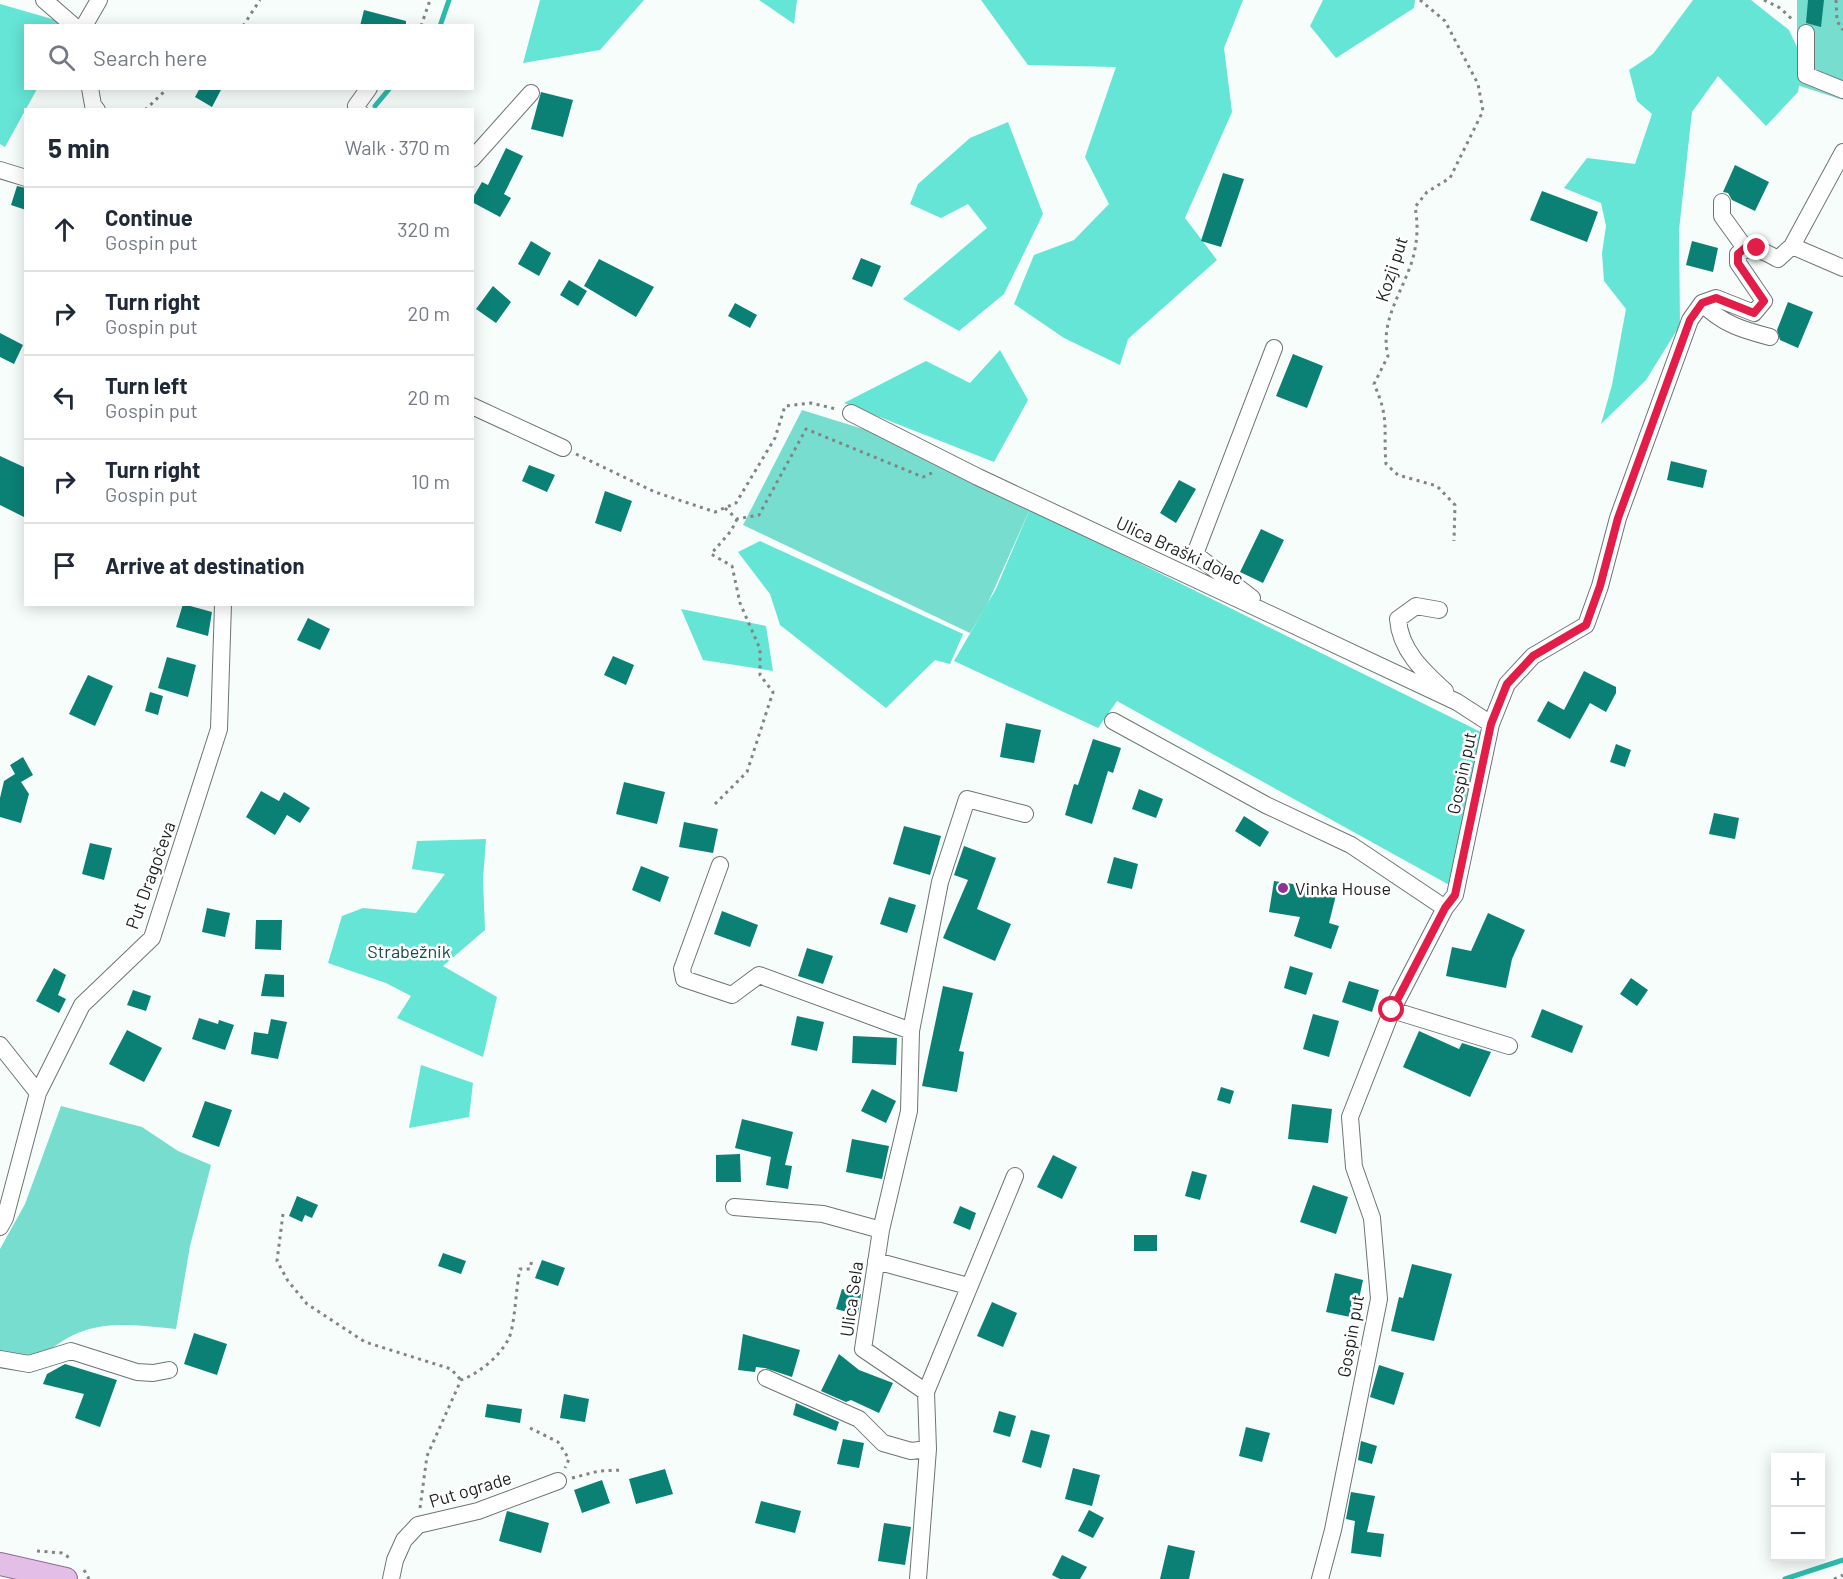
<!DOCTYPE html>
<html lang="en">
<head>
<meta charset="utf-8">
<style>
  :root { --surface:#fff; --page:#f6f6f7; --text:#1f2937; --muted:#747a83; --line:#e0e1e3 }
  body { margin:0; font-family:Barlow,sans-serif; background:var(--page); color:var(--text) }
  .controls { position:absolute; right:18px; bottom:18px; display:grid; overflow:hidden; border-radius:0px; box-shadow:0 3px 15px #0003 }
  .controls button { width:54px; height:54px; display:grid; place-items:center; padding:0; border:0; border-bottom:2px solid var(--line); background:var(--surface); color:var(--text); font:30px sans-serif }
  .stop { position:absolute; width:18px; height:18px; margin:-14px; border:4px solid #e11d48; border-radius:50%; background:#fff }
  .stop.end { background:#e11d48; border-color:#fff; box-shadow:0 2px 6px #0008 }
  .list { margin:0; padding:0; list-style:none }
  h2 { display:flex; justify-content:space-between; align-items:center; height:78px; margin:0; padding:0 24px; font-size:26px }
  h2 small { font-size:20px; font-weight:400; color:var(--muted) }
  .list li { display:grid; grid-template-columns:39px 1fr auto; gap:18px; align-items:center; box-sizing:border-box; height:84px; padding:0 24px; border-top:2px solid var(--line) }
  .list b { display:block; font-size:22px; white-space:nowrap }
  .list p { margin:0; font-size:20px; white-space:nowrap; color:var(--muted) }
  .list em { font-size:20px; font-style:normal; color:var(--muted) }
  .icon { flex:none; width:33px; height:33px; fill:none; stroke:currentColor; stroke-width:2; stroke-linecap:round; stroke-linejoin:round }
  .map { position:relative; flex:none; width:1843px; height:1579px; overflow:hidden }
  .search { position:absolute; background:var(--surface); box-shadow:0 3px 15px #0003; left:24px; top:24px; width:450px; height:66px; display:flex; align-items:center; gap:15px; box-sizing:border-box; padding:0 21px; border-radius:0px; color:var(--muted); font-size:22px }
  .panel { position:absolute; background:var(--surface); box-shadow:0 3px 15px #0003; left:24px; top:108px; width:450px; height:498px; border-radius:0px }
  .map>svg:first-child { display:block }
</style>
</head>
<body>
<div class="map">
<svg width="1843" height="1579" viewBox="0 0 1843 1579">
  <rect width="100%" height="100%" fill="#f6fdfb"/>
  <path fill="#77ddcf" d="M 1797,0 L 1843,0 L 1843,100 L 1797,85 Z
    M 802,410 L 892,438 L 1030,509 L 987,605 L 970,633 L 743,525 Z
    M 61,1106 L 142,1127 L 178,1151 L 211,1165 L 190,1246 L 176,1329 C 123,1324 86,1317 43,1356 L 0,1356 L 0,1249 L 25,1204 Z"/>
  <path fill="#64e5d5" d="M 540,0 L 644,0 L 600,50 L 523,63 Z
    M 759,0 L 797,0 L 794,24 Z
    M 981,0 L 1243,0 L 1224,48 L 1232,112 L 1185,218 L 1217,260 L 1128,339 L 1120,365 L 1064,338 L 1014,304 L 1034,255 L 1074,240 L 1109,204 L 1085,157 L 1116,67 L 1028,65 Z
    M 1323,0 L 1415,0 L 1414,8 L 1336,58 L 1310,26 Z
    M 1693,0 L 1751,0 L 1789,30 L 1803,60 L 1798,92 L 1766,126 L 1718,76 L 1692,112 L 1679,230 L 1680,325 L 1646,380 L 1601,424 L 1612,385 L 1626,309 L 1604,281 L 1602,253 L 1606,226 L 1601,203 L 1564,188 L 1587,158 L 1635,164 L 1652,114 L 1637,101 L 1629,70 L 1653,54 Z
    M 0,4 L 59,21 L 58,25 L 26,26 L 26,88 L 37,89 L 5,147 L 0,144 Z
    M 1008,122 L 1043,214 L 1004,294 L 959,331 L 903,299 L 987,228 L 968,204 L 941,218 L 910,204 L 918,184 L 970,138 Z
    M 1000,350 L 1028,400 L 994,462 L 844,403 L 926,361 L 970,383 Z
    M 1030,509 L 1493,738 L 1453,887 L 1117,701 L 1098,728 L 954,661 L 996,589 Z
    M 760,541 L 963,634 L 950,664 L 935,660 L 886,708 L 780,625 L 770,594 L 738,552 Z
    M 681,609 L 766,626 L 773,671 L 703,660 Z
    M 486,839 L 483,879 L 485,930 L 443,966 L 497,997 L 483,1057 L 397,1018 L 411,996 L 386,983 L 328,963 L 342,916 L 363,908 L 416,913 L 445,874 L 412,869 L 417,841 Z
    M 421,1065 L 473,1083 L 469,1117 L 409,1128 Z"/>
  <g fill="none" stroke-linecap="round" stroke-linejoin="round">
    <path stroke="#2ebbac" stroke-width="5" d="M 440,26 L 449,0
      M 375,106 L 390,88
      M 1785,1579 L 1843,1560"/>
  </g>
  <path fill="#0b8075" d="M 1808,0 L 1824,0 L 1821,27 L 1806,23 Z
    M 364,10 L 406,21 L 406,26 L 360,26 Z
    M 200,88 L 222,88 L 212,107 L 195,97 Z
    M 541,92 L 573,100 L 563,137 L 531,129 Z
    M 506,148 L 523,156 L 504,194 L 511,198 L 500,217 L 472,202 L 472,199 L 482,182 L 488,185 Z
    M 1735,165 L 1769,182 L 1755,211 L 1732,200 L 1728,193 L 1723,192 Z
    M 1223,173 L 1244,179 L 1221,247 L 1201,241 Z
    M 17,186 L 26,188 L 26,210 L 11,205 Z
    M 1542,191 L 1598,212 L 1587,242 L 1530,220 Z
    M 531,241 L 551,253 L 539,276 L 518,264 Z
    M 1692,241 L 1718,248 L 1713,272 L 1686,265 Z
    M 861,258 L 881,266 L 872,287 L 852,279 Z
    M 599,259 L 654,287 L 636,317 L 584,286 Z
    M 569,280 L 587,291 L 578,306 L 560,295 Z
    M 493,286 L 511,302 L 496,323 L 476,309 Z
    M 1788,302 L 1813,312 L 1798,348 L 1780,340 L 1777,330 Z
    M 735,303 L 757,315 L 750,328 L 728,316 Z
    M 0,333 L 23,345 L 14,364 L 0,357 Z
    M 1293,354 L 1323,366 L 1307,408 L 1276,396 Z
    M 0,456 L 26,468 L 26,518 L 0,505 Z
    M 1671,461 L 1707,470 L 1703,488 L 1667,480 Z
    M 529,465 L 555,475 L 547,492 L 522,481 Z
    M 1179,480 L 1196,489 L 1176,523 L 1160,513 Z
    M 605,491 L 632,501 L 621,532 L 595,523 Z
    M 1261,529 L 1284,540 L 1263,583 L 1240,572 Z
    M 183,604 L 212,612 L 208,636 L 176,627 Z
    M 308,618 L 330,629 L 320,650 L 297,640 Z
    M 613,656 L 634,665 L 626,685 L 604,675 Z
    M 167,657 L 196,665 L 188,697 L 158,688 Z
    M 1584,671 L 1616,687 L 1616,693 L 1606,712 L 1590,703 L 1570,739 L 1537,721 L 1548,701 L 1564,710 Z
    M 88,675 L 113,686 L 95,726 L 69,714 Z
    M 150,692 L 163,696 L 158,715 L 145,711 Z
    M 1006,723 L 1041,730 L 1034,763 L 1000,757 Z
    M 1093,739 L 1121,748 L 1113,773 L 1108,771 L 1092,824 L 1065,815 L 1074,784 L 1078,785 Z
    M 1616,744 L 1631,750 L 1625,767 L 1610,762 Z
    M 23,757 L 33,775 L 21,782 L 29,794 L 21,823 L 0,817 L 0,798 L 4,781 L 15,774 L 10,765 Z
    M 624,782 L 665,792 L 657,824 L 616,814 Z
    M 1139,789 L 1163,799 L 1156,818 L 1132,809 Z
    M 261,791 L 279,801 L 284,792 L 310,808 L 300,823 L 287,815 L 275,835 L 246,817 Z
    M 1714,813 L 1739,818 L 1735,839 L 1709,834 Z
    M 1244,816 L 1269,832 L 1260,847 L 1235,831 Z
    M 684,822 L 718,829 L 713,853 L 679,847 Z
    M 904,826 L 941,836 L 930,875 L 893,864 Z
    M 90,843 L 112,848 L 104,880 L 82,874 Z
    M 964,846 L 996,858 L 977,909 L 1011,924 L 995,961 L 943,938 L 968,880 L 954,875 Z
    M 1114,857 L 1138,864 L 1132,889 L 1107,883 Z
    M 641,866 L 669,877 L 660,902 L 632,890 Z
    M 1274,881 L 1337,891 L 1329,923 L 1339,926 L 1331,949 L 1294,936 L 1300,917 L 1269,912 Z
    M 889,897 L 916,905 L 907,933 L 880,924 Z
    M 207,908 L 230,913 L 225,937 L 202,932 Z
    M 722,911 L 758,925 L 750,947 L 714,934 Z
    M 1488,913 L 1525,930 L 1512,959 L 1506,988 L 1446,976 L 1452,947 L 1471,951 Z
    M 256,920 L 282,920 L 281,950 L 255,949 Z
    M 807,948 L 833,956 L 823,984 L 798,976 Z
    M 1290,966 L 1313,973 L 1306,995 L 1284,988 Z
    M 54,968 L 66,975 L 58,995 L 66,999 L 59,1013 L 36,1001 Z
    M 265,974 L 284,975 L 284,997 L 261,996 Z
    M 1631,978 L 1648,990 L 1637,1006 L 1620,994 Z
    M 1349,981 L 1379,990 L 1372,1012 L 1342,1002 Z
    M 943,986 L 973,993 L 959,1051 L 964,1052 L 957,1092 L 922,1086 Z
    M 133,990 L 151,996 L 146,1011 L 127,1005 Z
    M 1542,1009 L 1583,1026 L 1572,1053 L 1531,1037 Z
    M 1313,1014 L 1339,1021 L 1329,1057 L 1303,1049 Z
    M 797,1016 L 824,1022 L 817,1051 L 791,1045 Z
    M 199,1018 L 218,1024 L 219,1020 L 234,1025 L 225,1050 L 192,1039 Z
    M 271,1019 L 287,1022 L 278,1059 L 251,1054 L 254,1032 L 268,1034 Z
    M 127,1030 L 162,1048 L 144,1082 L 109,1064 Z
    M 1419,1031 L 1459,1049 L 1462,1043 L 1491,1052 L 1470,1097 L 1403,1067 Z
    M 853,1036 L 897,1038 L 896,1065 L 852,1063 Z
    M 1221,1087 L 1234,1091 L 1230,1104 L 1217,1100 Z
    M 872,1089 L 896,1101 L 886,1123 L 861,1111 Z
    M 205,1101 L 232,1110 L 219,1147 L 192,1137 Z
    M 1292,1104 L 1332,1109 L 1328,1143 L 1288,1139 Z
    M 742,1119 L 793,1132 L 785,1165 L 792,1166 L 788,1189 L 766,1185 L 771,1157 L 735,1148 Z
    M 852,1139 L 889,1146 L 882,1179 L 846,1172 Z
    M 740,1154 L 741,1182 L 716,1182 L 716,1155 Z
    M 1053,1155 L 1077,1167 L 1062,1199 L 1037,1187 Z
    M 1192,1171 L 1207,1175 L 1200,1200 L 1185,1196 Z
    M 1313,1185 L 1348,1197 L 1336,1234 L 1300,1222 Z
    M 297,1196 L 318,1205 L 312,1218 L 305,1215 L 302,1222 L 289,1216 Z
    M 960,1206 L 976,1213 L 970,1230 L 953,1223 Z
    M 1134,1235 L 1157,1235 L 1157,1251 L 1134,1251 Z
    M 443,1253 L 466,1261 L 461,1274 L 438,1266 Z
    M 542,1260 L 565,1268 L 558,1286 L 535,1278 Z
    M 1412,1264 L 1452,1274 L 1434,1341 L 1391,1331 L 1399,1297 L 1403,1298 Z
    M 1335,1273 L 1363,1280 L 1355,1318 L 1326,1312 Z
    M 842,1289 L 861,1294 L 858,1315 L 836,1309 Z
    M 992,1302 L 1017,1313 L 1003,1347 L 977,1336 Z
    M 194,1333 L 227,1344 L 217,1375 L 184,1364 Z
    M 743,1334 L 800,1350 L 792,1377 L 765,1368 L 756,1367 L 755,1372 L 738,1370 Z
    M 839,1354 L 859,1370 L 893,1383 L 879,1413 L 851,1400 L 846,1402 L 821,1391 Z
    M 65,1364 L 117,1380 L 100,1427 L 75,1418 L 84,1394 L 43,1384 L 47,1374 Z
    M 1379,1365 L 1404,1373 L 1394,1405 L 1370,1397 Z
    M 564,1394 L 589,1399 L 585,1422 L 560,1418 Z
    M 796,1403 L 839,1422 L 836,1431 L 793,1415 Z
    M 487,1404 L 522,1409 L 520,1423 L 485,1417 Z
    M 999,1411 L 1016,1416 L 1010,1437 L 993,1432 Z
    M 1246,1427 L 1270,1433 L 1262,1462 L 1239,1456 Z
    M 1031,1430 L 1050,1435 L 1041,1468 L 1022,1462 Z
    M 843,1439 L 864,1443 L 859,1468 L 837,1464 Z
    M 1361,1441 L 1377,1446 L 1372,1464 L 1358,1460 Z
    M 1073,1468 L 1100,1475 L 1092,1506 L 1065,1499 Z
    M 665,1469 L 673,1494 L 636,1504 L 629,1479 Z
    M 602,1480 L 610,1503 L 582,1513 L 574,1490 Z
    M 1351,1492 L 1375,1496 L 1367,1532 L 1384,1534 L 1381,1557 L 1351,1553 L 1355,1521 L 1346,1519 Z
    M 761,1501 L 801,1511 L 795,1533 L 755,1523 Z
    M 1089,1510 L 1104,1518 L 1093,1538 L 1078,1531 Z
    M 507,1511 L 549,1523 L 541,1553 L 499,1541 Z
    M 884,1523 L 911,1527 L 905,1565 L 878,1561 Z
    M 1168,1545 L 1195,1551 L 1189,1579 L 1160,1579 Z
    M 1062,1555 L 1087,1567 L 1080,1579 L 1060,1579 L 1052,1575 Z"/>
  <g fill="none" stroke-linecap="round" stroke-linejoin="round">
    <defs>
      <path id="minor" d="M 44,0 L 74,26
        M 84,26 L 99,0
        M 1806,33 L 1806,75 L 1843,90
        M 90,88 L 93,105 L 97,110
        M 359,110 L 356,106 L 369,88
        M 472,159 L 531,93
        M 0,170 L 26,178
        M 1722,202 L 1722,216 L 1745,248
        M 1792,246 L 1843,268
        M 1702,303 C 1722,324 1743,330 1770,337
        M 472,406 L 563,448
        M 851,413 L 978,477 L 1457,702 L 1491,724
        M 1252,598 L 1195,554 L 1274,348
        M 1439,610 L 1416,606 L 1398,619 C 1400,650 1423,671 1445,691
        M 1113,721 L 1266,805 L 1351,845 L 1445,908
        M 720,865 L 682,969 L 684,979 L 732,995 L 759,975 L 911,1031
        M 1392,1010 L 1509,1046
        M 0,1045 L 38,1093
        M 734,1207 L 823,1214 L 881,1230
        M 0,1227 L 5,1218 L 38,1093 L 82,1005 L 152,938 L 219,729 L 223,604
        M 876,1261 L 968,1286
        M 0,1359 L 29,1364 L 71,1351 L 137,1372 L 153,1373 L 169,1370
        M 766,1378 L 859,1419 L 883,1443 L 911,1451 L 928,1449
        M 926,1392 L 1015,1176
        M 391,1579 L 395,1560 L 404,1540 L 418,1525 L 478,1511 L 558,1481
        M 918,1579 L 928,1449 L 926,1392 L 863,1349 L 881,1230 L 909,1111 L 911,1031 L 940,882 L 967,799 L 1025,814
        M 1320,1579 L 1333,1530 L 1379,1299 L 1372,1218 L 1354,1167 L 1350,1117 L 1392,1010 L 1445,908 L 1455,895 L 1491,724 L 1507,684 L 1533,656 L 1586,625 L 1600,586 L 1618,518 L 1690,320 L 1702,303 L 1716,298 L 1754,313 L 1764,301 L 1738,263 L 1738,254 C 1752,243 1764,252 1778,259 L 1792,246 L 1843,152"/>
      <path id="major" d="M 0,1564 L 66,1579"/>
    </defs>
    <use href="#minor" stroke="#6e7473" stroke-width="18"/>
    <use href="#major" stroke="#926a97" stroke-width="24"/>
    <path stroke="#818584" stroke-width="3" stroke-dasharray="3 4.5" stroke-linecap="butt" d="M 1420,0 L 1445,21 L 1478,84 L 1483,111 L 1450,178 L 1427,192 L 1415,207 C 1419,227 1417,248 1410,267 C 1399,297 1380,324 1388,356 L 1374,384 C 1390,419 1383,430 1386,464 L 1398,475 L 1437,486 L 1455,505 L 1454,541
      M 1764,0 L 1780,8 L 1794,21
      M 1836,0 L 1837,21 L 1843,30
      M 243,26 L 260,0
      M 421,26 L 430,0
      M 145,110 L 168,88
      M 576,454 L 655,492 L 715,512 L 736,503 L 775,438 L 785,406 L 811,403 L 836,409
      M 725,508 L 737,519 L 759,515 L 806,429 L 923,477 L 932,473
      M 715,804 L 747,772 L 773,692 L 760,675 L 760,649 L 740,603 L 732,566 L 711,554 L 731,531 L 737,519
      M 283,1214 L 277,1261 L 288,1281 L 307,1304 L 365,1342 L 451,1369 L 461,1380
      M 530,1428 L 558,1442 L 569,1459 L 565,1468
      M 572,1478 L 599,1471 L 622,1470
      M 420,1508 L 427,1456 L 461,1380 C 480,1373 500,1356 509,1338 C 515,1325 516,1286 520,1269 L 530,1269 L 532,1259
      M 37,1551 L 62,1553 L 70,1558
      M 84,1570 L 89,1579
      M 1834,1579 L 1843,1575"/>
    <use href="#minor" stroke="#fff" stroke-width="16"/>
    <use href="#major" stroke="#e3bee7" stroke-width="22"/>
  </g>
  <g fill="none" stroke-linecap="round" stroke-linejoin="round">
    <path stroke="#e11d48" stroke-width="8" d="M 1392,1010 L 1445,908 L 1455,895 L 1491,724 L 1507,684 L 1533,656 L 1586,625 L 1600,586 L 1618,518 L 1690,320 L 1702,303 L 1716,298 L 1754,313 L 1764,301 L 1738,263 L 1738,254 L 1745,248 L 1757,248"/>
  </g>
  <circle fill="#90319a" stroke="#fff" stroke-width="2" cx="1283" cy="888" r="6"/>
  <g text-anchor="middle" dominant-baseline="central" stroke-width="5" stroke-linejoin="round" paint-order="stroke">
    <g font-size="18" fill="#1e2020" stroke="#fff">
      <text transform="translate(1391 269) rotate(-72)">Kozji put</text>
      <text transform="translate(1180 550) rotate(25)">Ulica Braški dolac</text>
      <text transform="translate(1461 773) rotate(-78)">Gospin put</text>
      <text transform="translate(150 875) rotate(-70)">Put Dragočeva</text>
      <text transform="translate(851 1299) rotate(-82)">Ulica Sela</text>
      <text transform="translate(1350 1336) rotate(-80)">Gospin put</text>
      <text transform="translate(470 1489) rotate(-17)">Put ograde</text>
    </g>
    <g font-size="18" fill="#1e2020" stroke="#fff" text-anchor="start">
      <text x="1295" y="888">Vinka House</text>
    </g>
    <g font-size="18" fill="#164f48" stroke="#fff">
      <text x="409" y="951">Strabežnik</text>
    </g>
  </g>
</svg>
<div class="controls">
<button>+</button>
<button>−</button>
</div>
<div class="stop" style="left:1392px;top:1010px"></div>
<div class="stop end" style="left:1757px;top:248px"></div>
<div class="search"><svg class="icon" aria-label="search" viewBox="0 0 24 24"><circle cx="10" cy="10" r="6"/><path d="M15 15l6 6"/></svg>Search here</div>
<section class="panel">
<h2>5 min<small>Walk · 370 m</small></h2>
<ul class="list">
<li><svg class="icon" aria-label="ahead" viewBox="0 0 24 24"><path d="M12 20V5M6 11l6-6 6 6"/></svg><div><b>Continue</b><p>Gospin put</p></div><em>320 m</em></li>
<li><svg class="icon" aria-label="right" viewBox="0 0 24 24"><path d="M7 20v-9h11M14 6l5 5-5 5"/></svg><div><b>Turn right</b><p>Gospin put</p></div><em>20 m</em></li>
<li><svg class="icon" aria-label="left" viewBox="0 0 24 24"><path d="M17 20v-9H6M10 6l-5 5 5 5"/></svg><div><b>Turn left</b><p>Gospin put</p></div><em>20 m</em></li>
<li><svg class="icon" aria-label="right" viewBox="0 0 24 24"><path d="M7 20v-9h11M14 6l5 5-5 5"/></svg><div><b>Turn right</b><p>Gospin put</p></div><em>10 m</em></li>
<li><svg class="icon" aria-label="arrive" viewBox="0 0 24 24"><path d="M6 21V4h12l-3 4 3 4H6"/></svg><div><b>Arrive at destination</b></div></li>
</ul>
</section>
</div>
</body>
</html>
